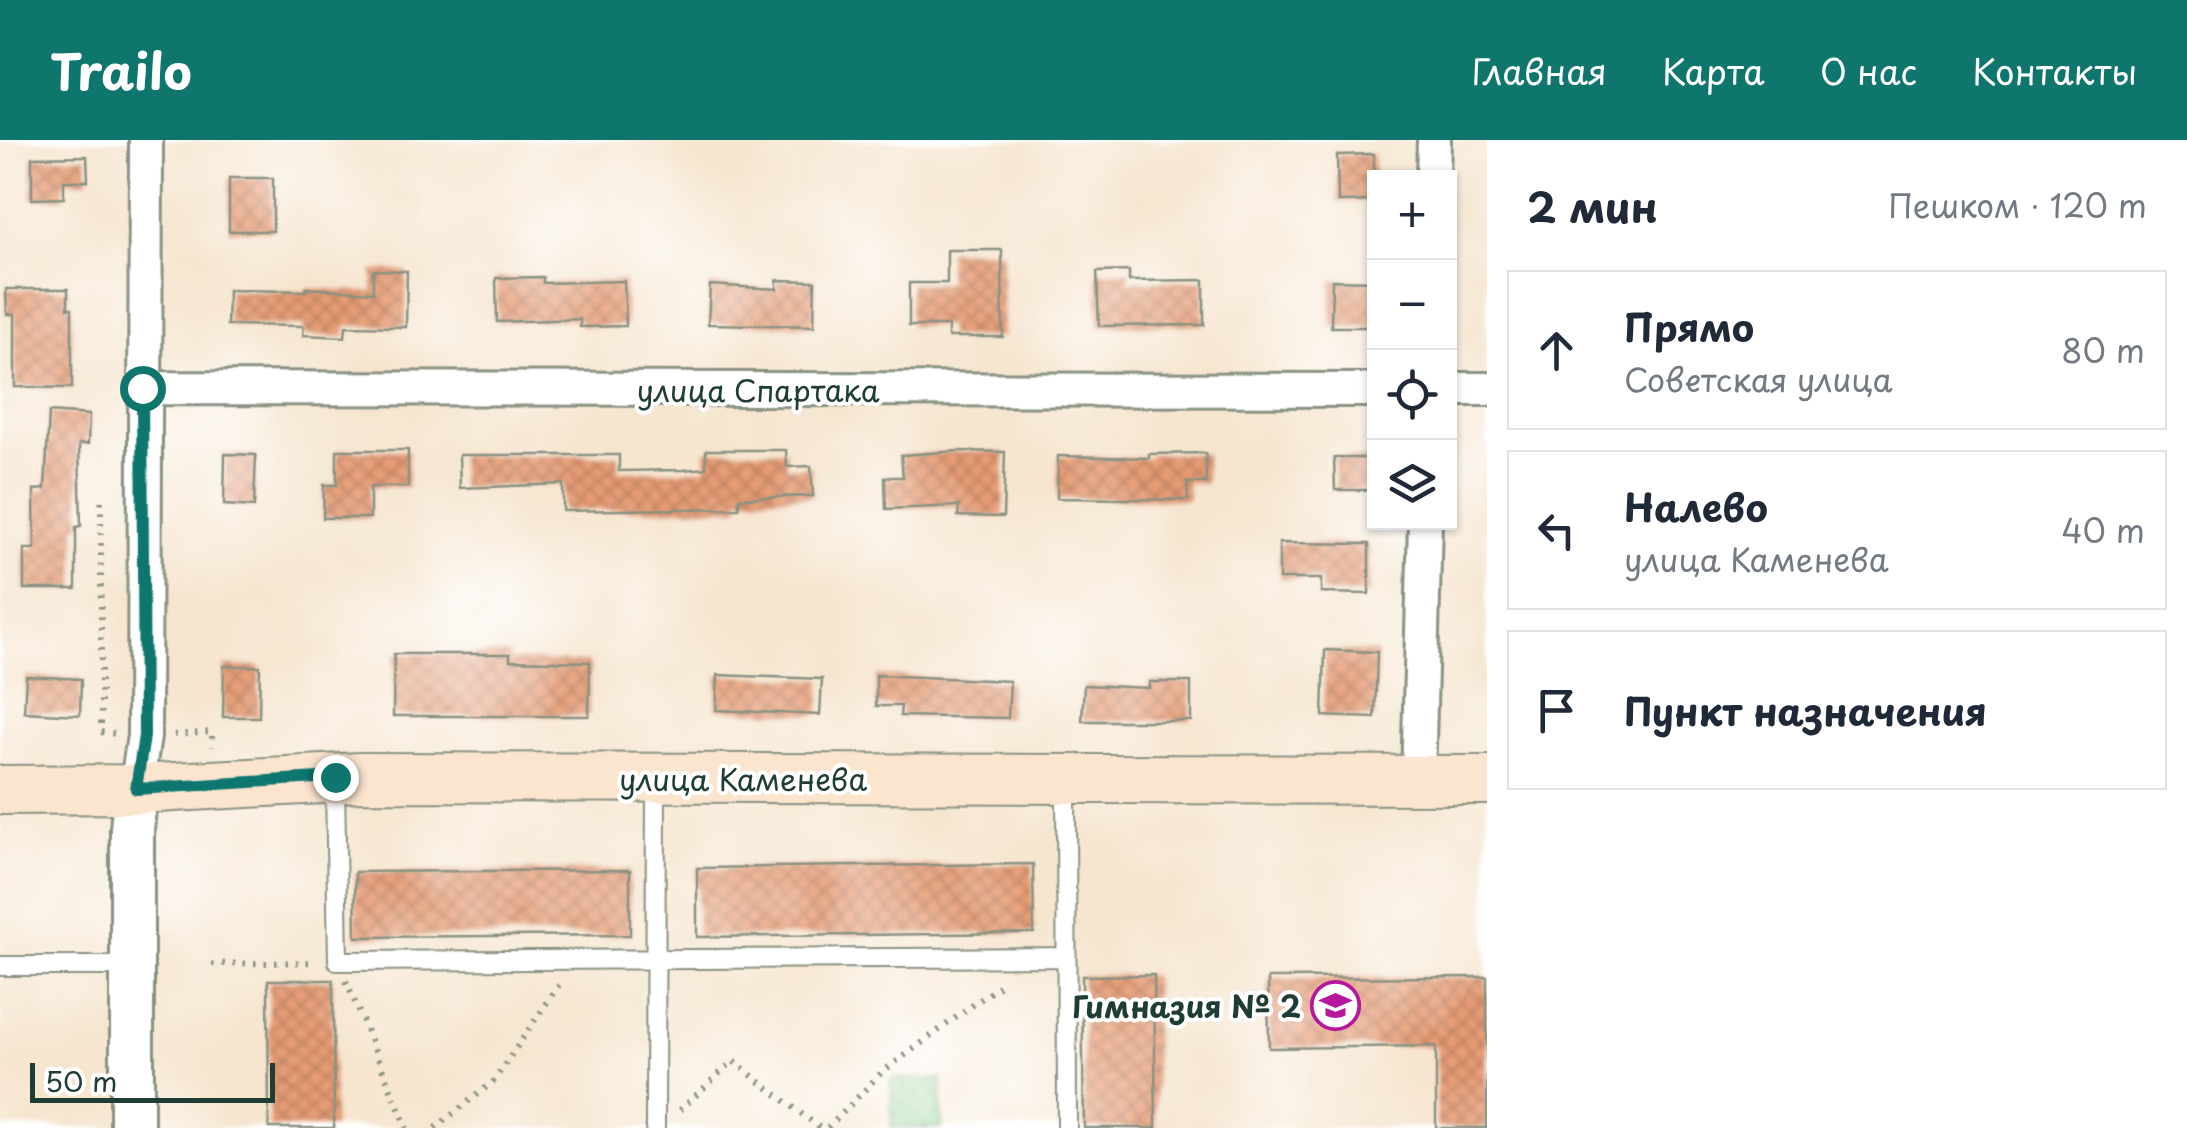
<!DOCTYPE html>
<html lang="ru">
<head>
<meta charset="utf-8">
<style>
  :root { --surface:#fff; --page:#f2f2f3; --text:#1f2937; --muted:#747a83; --line:#e0e1e3; --accent:#0f766e }
  body { margin:0; font-family:"Playpen Sans",sans-serif; background:var(--page); color:var(--text) }
  .controls { position:absolute; right:30px; top:30px; display:grid; overflow:hidden; border-radius:0px; box-shadow:0 2px 8px #0004 }
  .controls button { width:90px; height:90px; display:grid; place-items:center; padding:0; border:0; border-bottom:2px solid var(--line); background:var(--surface); color:var(--text); font:50px sans-serif }
  .scale { position:absolute; left:30px; bottom:25px; width:245px; box-sizing:border-box; padding-left:10px; border:5px solid #1f3d34; border-top:0; font-size:28px; line-height:35px; white-space:nowrap; color:#1f3d34; -webkit-text-stroke:8px #fff; paint-order:stroke }
  .stop { position:absolute; width:30px; height:30px; margin:-22px; border:8px solid #0f766e; border-radius:50%; background:#fff }
  .stop.end { background:#0f766e; border-color:#fff; box-shadow:0 2px 10px #0008 }
  .list { margin:0; padding:0; list-style:none }
  h2 { display:flex; justify-content:space-between; align-items:center; height:130px; margin:0; padding:0 40px; font-size:42px }
  h2 small { font-size:32px; font-weight:400; color:var(--muted) }
  .list li { display:grid; grid-template-columns:65px 1fr auto; gap:30px; align-items:center; box-sizing:border-box; height:160px; margin:0 20px 20px; padding:0 20px; border:2px solid var(--line); border-radius:0px }
  .list b { display:block; font-size:38px; white-space:nowrap }
  .list p { margin:0; font-size:32px; white-space:nowrap; color:var(--muted) }
  .list em { font-size:32px; font-style:normal; color:var(--muted) }
  .icon { flex:none; width:55px; height:55px; fill:none; stroke:currentColor; stroke-width:2; stroke-linecap:round; stroke-linejoin:round }
  .map { position:relative; flex:none; width:1487px; height:988px; overflow:hidden }
  header { display:flex; align-items:center; gap:60px; box-sizing:border-box; height:140px; padding:0 50px; background:var(--accent); color:#fff }
  header strong { font-size:48px }
  nav { display:flex; gap:55px; margin-inline-start:auto; font-size:35px }
  main { display:flex }
  aside { flex:1; background:var(--surface) }
  .map>svg:first-child { display:block }
</style>
</head>
<body>
<header>
<strong>Trailo</strong>
<nav><a>Главная</a><a>Карта</a><a>О нас</a><a>Контакты</a></nav>
</header>
<main>
<div class="map">
<svg width="1487" height="988" viewBox="0 0 1487 988">
  <defs>
    <pattern id="park-dots" width="8" height="8" patternUnits="userSpaceOnUse" patternTransform="scale(2.5)"><rect width="8" height="8" fill="#8acc85"/><path d="M2 2h.1M6 6h.1" fill="none" stroke="#70a76e" stroke-width="1.8" stroke-linecap="round"/></pattern>
    <pattern id="building-cross-hatch" width="8" height="8" patternUnits="userSpaceOnUse" patternTransform="scale(2.5)"><rect width="8" height="8" fill="#e79c75"/><path d="M0 0l8 8M0 8l8-8" fill="none" stroke="#bb8061"/></pattern>
  </defs>
  <rect width="100%" height="100%" fill="#fff"/>
  <filter id="ink" filterUnits="userSpaceOnUse"><feTurbulence type="fractalNoise" baseFrequency=".01" numOctaves="2"/><feDisplacementMap in="SourceGraphic" scale="20" xChannelSelector="R" yChannelSelector="G"/><feConvolveMatrix kernelMatrix="1 2 1 2 8 2 1 2 1" color-interpolation-filters="sRGB"/></filter>
  <filter id="wash" filterUnits="userSpaceOnUse"><feTurbulence type="fractalNoise" baseFrequency=".0048" numOctaves="4" result="noise"/><feDisplacementMap in="SourceGraphic" scale="40" xChannelSelector="R" yChannelSelector="G"/><feGaussianBlur stdDeviation="2.25" result="paint"/><feColorMatrix in="noise" values="0 0 0 0 0 0 0 0 0 0 0 0 0 0 0 0 0 1.4 0 .05"/><feComposite in="paint" operator="in"/></filter>
  <g filter="url(#wash)">
    <rect width="100%" height="100%" fill="#f6e6d0"/>
    <path fill="url(#park-dots)" stroke="#54845c" stroke-width="2.5" d="M 891,939 L 941,939 L 942,988 L 892,988 Z"/>
    <g id="blocks">
      <path fill="url(#building-cross-hatch)" d="M 1374,14 L 1374,61 L 1338,62 L 1337,15 Z
        M 87,16 L 88,41 L 64,41 L 64,58 L 32,59 L 32,17 Z
        M 229,38 L 273,38 L 273,91 L 229,91 Z
        M 947,110 L 1002,110 L 1003,197 L 948,197 L 948,186 L 909,186 L 909,143 L 947,143 Z
        M 373,130 L 407,131 L 406,187 L 346,186 L 345,197 L 303,195 L 304,186 L 227,185 L 228,150 L 306,151 L 306,148 L 373,152 Z
        M 1129,131 L 1129,141 L 1204,140 L 1204,185 L 1099,186 L 1097,132 Z
        M 543,137 L 543,143 L 624,141 L 626,186 L 580,187 L 580,179 L 497,182 L 496,138 Z
        M 777,140 L 815,141 L 814,186 L 708,184 L 710,145 L 777,149 Z
        M 1332,140 L 1374,141 L 1374,187 L 1331,187 Z
        M 6,149 L 68,149 L 68,168 L 72,168 L 72,248 L 15,247 L 15,174 L 7,174 Z
        M 49,272 L 89,275 L 88,304 L 79,304 L 81,386 L 76,387 L 76,449 L 24,449 L 24,409 L 35,409 L 34,350 L 45,349 Z
        M 337,310 L 408,310 L 408,347 L 370,347 L 370,378 L 323,378 L 324,345 L 337,345 Z
        M 706,310 L 786,310 L 787,327 L 811,326 L 813,356 L 739,358 L 739,368 L 563,371 L 563,344 L 460,348 L 459,315 L 619,315 L 619,331 L 683,330 L 706,328 Z
        M 960,311 L 1005,312 L 1003,377 L 958,376 L 959,366 L 886,369 L 885,337 L 903,337 L 901,315 Z
        M 1206,313 L 1206,343 L 1187,343 L 1188,360 L 1057,358 L 1058,316 L 1149,318 L 1149,314 Z
        M 225,314 L 256,315 L 254,367 L 224,365 Z
        M 1334,318 L 1374,318 L 1374,350 L 1335,350 Z
        M 1279,403 L 1369,404 L 1369,454 L 1321,453 L 1321,439 L 1279,439 Z
        M 1325,510 L 1377,512 L 1375,578 L 1323,576 Z
        M 394,514 L 510,514 L 510,520 L 590,522 L 589,576 L 393,576 Z
        M 224,526 L 260,526 L 259,577 L 223,577 Z
        M 718,535 L 822,539 L 820,575 L 716,570 Z
        M 876,535 L 1010,541 L 1008,578 L 900,576 L 901,566 L 876,566 Z
        M 26,536 L 81,539 L 80,575 L 24,572 Z
        M 1149,542 L 1191,542 L 1191,581 L 1082,581 L 1084,545 L 1149,548 Z
        M 1033,724 L 1034,793 L 697,797 L 697,728 Z
        M 630,730 L 630,795 L 356,797 L 355,732 Z
        M 1154,835 L 1156,988 L 1084,988 L 1082,836 Z
        M 1487,837 L 1487,988 L 1436,988 L 1436,906 L 1269,908 L 1268,838 Z
        M 268,840 L 333,840 L 334,988 L 269,988 Z"/>
    </g>
  </g>
  <g filter="url(#ink)">
    <use href="#blocks" fill-opacity="0" stroke="#8a9282" stroke-width="2.5"/>
    <g fill="none" stroke-linecap="round" stroke-linejoin="round">
      <defs>
        <path id="service" d="M 1066,639 L 1067,988
          M 335,643 L 338,821 L 1066,817
          M 0,826 L 131,826
          M 655,988 L 656,639"/>
        <path id="minor" d="M 1433,38 L 1434,0
          M 142,248 L 1374,250
          M 1450,249 L 1487,249
          M 1418,640 L 1425,382
          M 136,649 L 144,596 L 146,0"/>
        <path id="tertiary" d="M 132,988 L 132,689 L 136,649"/>
        <path id="secondary" d="M 0,650 L 136,649 L 361,637 L 1487,640"/>
      </defs>
      <use href="#service" stroke="#8a9282" stroke-width="22"/>
      <use href="#minor" stroke="#8a9282" stroke-width="38"/>
      <use href="#tertiary" stroke="#8a9282" stroke-width="48"/>
      <use href="#secondary" stroke="#8a9282" stroke-width="52"/>
      <path stroke="#8a9282" stroke-width="6" stroke-dasharray="2.5 8" stroke-linecap="butt" d="M 101,361 L 101,592 L 117,594
        M 174,595 L 212,592 L 212,607
        M 212,824 L 317,822
        M 346,841 L 407,988
        M 680,970 L 733,921 L 820,988
        M 435,988 L 493,942 L 561,842
        M 828,988 L 881,933 L 1004,842"/>
      <use href="#service" stroke="#fff" stroke-width="18"/>
      <use href="#minor" stroke="#fff" stroke-width="32"/>
      <use href="#tertiary" stroke="#fff" stroke-width="42"/>
      <use href="#secondary" stroke="#fbe5cf" stroke-width="48"/>
    </g>
  </g>
  <g fill="none" stroke-linecap="round" stroke-linejoin="round" filter="url(#ink)">
    <path stroke="#0f766e" stroke-width="12" d="M 142,248 L 144,596 L 136,649 L 335,637"/>
  </g>
  <defs>
    <symbol id="school-ring" viewBox="-11 -11 22 22"><circle r="9.5" fill="#fff" stroke="#b5179e" stroke-width="1.5"/><path d="M0-5L7-2L0 1L-7-2ZM-4 1L0 2.5L4 1V4Q0 6-4 4Z" fill="#b5179e"/></symbol>
  </defs>
  <g fill-rule="evenodd">
    <use href="#school-ring" x="1308" y="838" width="55" height="55"/>
  </g>
  <g text-anchor="middle" dominant-baseline="central" stroke-width="8" stroke-linejoin="round" paint-order="stroke">
    <g font-size="30" fill="#1f3d34" stroke="#fff">
      <text x="758" y="249">улица Спартака</text>
      <text x="743" y="638">улица Каменева</text>
    </g>
    <g font-size="30" font-weight="bold" fill="#1f3d34" stroke="#fff" text-anchor="end">
      <text x="1301" y="865">Гимназия № 2</text>
    </g>
  </g>
</svg>
<div class="controls">
<button>+</button>
<button>−</button>
<button><svg class="icon" aria-label="locate" viewBox="0 0 24 24"><circle cx="12" cy="12" r="6"/><path d="M12 2v4M12 18v4M2 12h4M18 12h4"/></svg></button>
<button><svg class="icon" aria-label="layers" viewBox="0 0 24 24"><path d="M12 4l9 5-9 5-9-5zM3 14l9 5 9-5"/></svg></button>
</div>
<div class="scale">50 m</div>
<div class="stop" style="left:142px;top:248px"></div>
<div class="stop end" style="left:335px;top:637px"></div>
</div>
<aside>
<h2>2 мин<small>Пешком · 120 m</small></h2>
<ul class="list">
<li><svg class="icon" aria-label="ahead" viewBox="0 0 24 24"><path d="M12 20V5M6 11l6-6 6 6"/></svg><div><b>Прямо</b><p>Советская улица</p></div><em>80 m</em></li>
<li><svg class="icon" aria-label="left" viewBox="0 0 24 24"><path d="M17 20v-9H6M10 6l-5 5 5 5"/></svg><div><b>Налево</b><p>улица Каменева</p></div><em>40 m</em></li>
<li><svg class="icon" aria-label="arrive" viewBox="0 0 24 24"><path d="M6 21V4h12l-3 4 3 4H6"/></svg><div><b>Пункт назначения</b></div></li>
</ul>
</aside>
</main>
</body>
</html>
